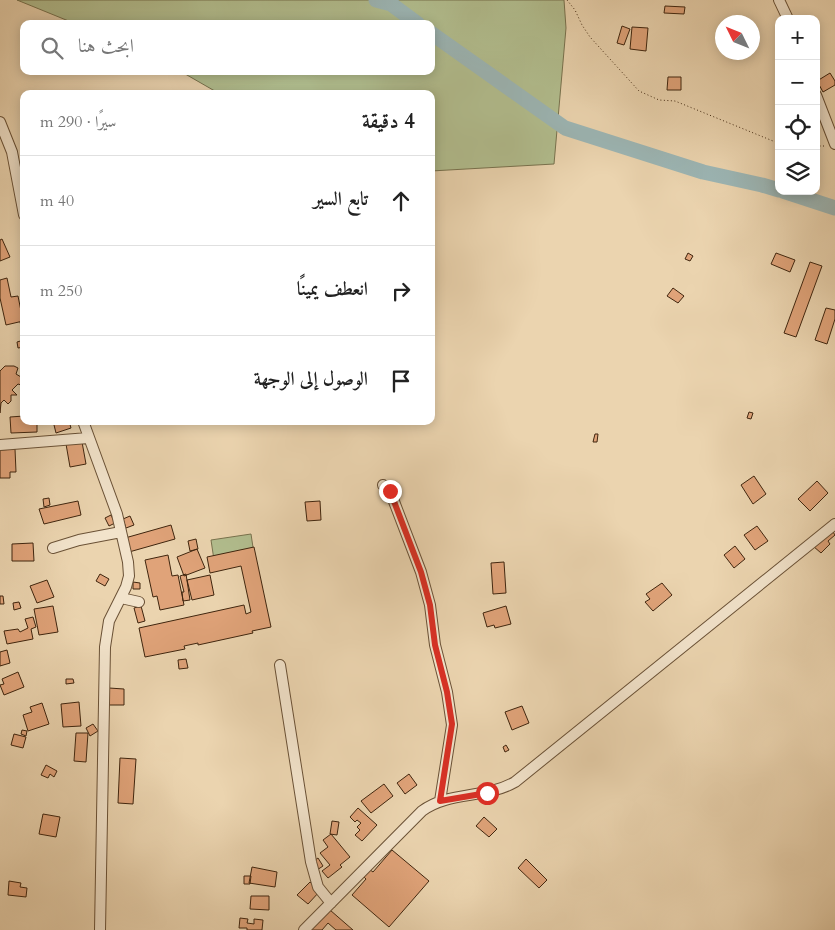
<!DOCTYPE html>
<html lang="ar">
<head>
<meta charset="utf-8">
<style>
  :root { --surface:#fff; --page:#f2f2f2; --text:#222; --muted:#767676; --line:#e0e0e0 }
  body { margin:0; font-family:Cardo,Amiri,serif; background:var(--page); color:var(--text); direction:rtl }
  .controls { position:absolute; right:15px; top:15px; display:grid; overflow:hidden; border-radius:10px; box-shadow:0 2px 12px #0003 }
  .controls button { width:45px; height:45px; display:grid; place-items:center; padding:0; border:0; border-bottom:1px solid var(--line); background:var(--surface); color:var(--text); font:25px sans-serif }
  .compass { position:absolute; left:715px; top:15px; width:45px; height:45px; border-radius:50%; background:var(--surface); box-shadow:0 2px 12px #0003; rotate:313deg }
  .stop { position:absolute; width:15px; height:15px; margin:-11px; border:4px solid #d93025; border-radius:50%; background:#fff }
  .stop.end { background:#d93025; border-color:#fff; box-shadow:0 1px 5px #0008 }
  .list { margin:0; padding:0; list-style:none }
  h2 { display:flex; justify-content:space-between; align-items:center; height:65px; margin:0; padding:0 20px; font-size:21px }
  h2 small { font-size:16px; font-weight:400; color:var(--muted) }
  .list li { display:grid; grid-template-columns:32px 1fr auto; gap:15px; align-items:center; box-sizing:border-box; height:90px; padding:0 20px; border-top:1px solid var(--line) }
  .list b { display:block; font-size:19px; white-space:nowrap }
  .list em { font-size:16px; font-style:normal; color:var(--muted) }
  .icon { flex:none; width:28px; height:28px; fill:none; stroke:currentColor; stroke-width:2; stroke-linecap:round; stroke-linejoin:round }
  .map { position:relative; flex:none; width:835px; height:930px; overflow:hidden; direction:ltr }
  .search { position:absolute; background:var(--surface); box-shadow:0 2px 12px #0003; left:20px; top:20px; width:415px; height:55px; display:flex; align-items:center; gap:12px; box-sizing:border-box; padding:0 18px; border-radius:10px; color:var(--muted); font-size:19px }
  .panel { position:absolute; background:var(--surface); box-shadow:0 2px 12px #0003; left:20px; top:90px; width:415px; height:335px; border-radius:10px; direction:rtl }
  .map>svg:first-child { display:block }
</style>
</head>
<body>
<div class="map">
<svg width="835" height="930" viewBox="0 0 835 930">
  <rect width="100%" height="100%" fill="#ebd4af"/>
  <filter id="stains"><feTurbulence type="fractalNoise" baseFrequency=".004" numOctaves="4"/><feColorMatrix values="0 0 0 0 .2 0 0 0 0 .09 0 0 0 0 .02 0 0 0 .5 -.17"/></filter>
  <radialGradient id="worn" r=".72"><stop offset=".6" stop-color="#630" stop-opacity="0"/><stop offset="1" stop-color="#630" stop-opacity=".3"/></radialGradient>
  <path fill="#b2be8f" stroke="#78724e" d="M 17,0 L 564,0 L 566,28 L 554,164 L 431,171 L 431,94 L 220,94 L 180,71 L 431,71 L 431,24 L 76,24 Z
    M 251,534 L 254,554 L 214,560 L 211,540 Z"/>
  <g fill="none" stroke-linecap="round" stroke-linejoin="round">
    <path stroke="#9cb6b5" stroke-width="15" d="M 376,0 L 391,4 L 418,24
      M 431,33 L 565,128 L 703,172 L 762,185 L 779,190
      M 783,191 L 835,208"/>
  </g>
  <path fill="#e0a379" stroke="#3f250e" d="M 665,6 L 685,7 L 684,14 L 664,13 Z
    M 622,26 L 630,29 L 624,45 L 617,43 Z
    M 632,27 L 648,28 L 646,51 L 630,49 Z
    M 830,73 L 835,81 L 835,85 L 823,92 L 817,81 Z
    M 668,77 L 681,77 L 681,90 L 667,90 Z
    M 2,239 L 10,257 L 0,261 L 0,240 Z
    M 688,253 L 693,256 L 690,261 L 685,259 Z
    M 776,253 L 795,260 L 790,272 L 771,264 Z
    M 810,262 L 822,266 L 796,337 L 784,333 Z
    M 7,278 L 11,297 L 18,296 L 23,321 L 6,325 L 0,298 L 0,280 Z
    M 673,288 L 684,296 L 678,303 L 667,296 Z
    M 826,308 L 835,310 L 835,319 L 827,344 L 815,340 Z
    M 24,321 L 24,337 L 20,322 Z
    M 24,340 L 24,347 L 18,348 L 17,342 Z
    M 5,366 L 14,366 L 18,368 L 16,374 L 21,377 L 24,374 L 24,383 L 21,385 L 18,384 L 12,390 L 17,395 L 11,395 L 11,401 L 8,404 L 4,400 L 1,403 L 0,413 L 0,371 Z
    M 749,412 L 753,413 L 751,419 L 747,418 Z
    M 24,416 L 24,421 L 37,421 L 37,432 L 11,433 L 10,417 Z
    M 53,421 L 69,421 L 71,428 L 56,433 Z
    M 595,434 L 598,434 L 597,442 L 593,442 Z
    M 82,442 L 86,464 L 70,467 L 66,444 Z
    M 15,449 L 16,472 L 10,472 L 10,478 L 0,478 L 0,450 Z
    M 754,476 L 766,494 L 753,504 L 741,485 Z
    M 817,481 L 828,493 L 810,511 L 798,499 Z
    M 49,498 L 50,505 L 44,507 L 43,499 Z
    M 78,501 L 81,515 L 44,524 L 39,509 Z
    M 320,501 L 321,520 L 307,521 L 305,502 Z
    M 111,515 L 115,523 L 109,526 L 105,518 Z
    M 130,516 L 134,525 L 126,528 L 123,519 Z
    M 171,525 L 175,539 L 129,552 L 125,538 Z
    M 757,526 L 768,541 L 755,550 L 744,535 Z
    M 831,529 L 835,535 L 828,541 L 830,544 L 821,553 L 813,546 Z
    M 196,539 L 198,549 L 190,551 L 188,541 Z
    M 33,543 L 34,561 L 12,561 L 12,544 Z
    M 735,546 L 745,559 L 734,568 L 724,555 Z
    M 254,547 L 271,627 L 252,631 L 253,633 L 198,645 L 198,643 L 184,646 L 185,649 L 145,657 L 139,628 L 244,605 L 246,614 L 251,612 L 241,566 L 210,573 L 207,557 Z
    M 197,549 L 205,568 L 184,576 L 177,557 Z
    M 168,555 L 172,576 L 178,575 L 184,605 L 160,610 L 157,596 L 153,597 L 145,560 Z
    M 504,562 L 506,593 L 493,594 L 491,563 Z
    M 100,574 L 109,579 L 105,586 L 96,581 Z
    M 186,574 L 190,600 L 183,601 L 182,592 L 184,592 L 180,576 Z
    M 210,575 L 214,595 L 192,600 L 187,580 Z
    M 47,580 L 54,597 L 37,603 L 30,586 Z
    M 133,582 L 140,583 L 140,589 L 133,589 Z
    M 662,583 L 672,595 L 653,611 L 645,602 L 650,599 L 646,594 Z
    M 0,596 L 3,596 L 4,604 L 0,604 Z
    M 19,602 L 21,608 L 14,610 L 13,603 Z
    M 53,606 L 58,632 L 39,635 L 34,609 Z
    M 141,606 L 145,621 L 138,623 L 134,608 Z
    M 506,606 L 511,624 L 495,628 L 494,625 L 487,627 L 483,613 Z
    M 33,617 L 36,627 L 31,629 L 33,639 L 7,644 L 4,631 L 18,629 L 20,632 L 28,628 L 25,619 Z
    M 7,650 L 10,663 L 0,666 L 0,652 Z
    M 186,659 L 188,668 L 179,669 L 178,660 Z
    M 18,672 L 24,687 L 4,695 L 0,685 L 4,684 L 2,679 Z
    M 66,679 L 73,679 L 74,683 L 66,684 Z
    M 109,688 L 124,689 L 124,705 L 109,705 Z
    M 79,702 L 81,726 L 63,727 L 61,704 Z
    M 42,703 L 49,724 L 28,731 L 23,715 L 32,712 L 30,707 Z
    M 522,706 L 529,723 L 512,730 L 505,712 Z
    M 93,724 L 98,731 L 90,736 L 86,728 Z
    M 22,730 L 27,731 L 26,736 L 21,734 Z
    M 76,733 L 88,733 L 86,762 L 74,761 Z
    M 14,734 L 26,737 L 23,748 L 11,745 Z
    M 506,745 L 509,750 L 505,752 L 503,747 Z
    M 120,758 L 136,759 L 133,804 L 118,803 Z
    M 46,765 L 57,771 L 54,777 L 50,774 L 48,778 L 41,775 Z
    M 409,774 L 417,785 L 405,794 L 397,783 Z
    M 384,784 L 393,796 L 371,813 L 361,801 Z
    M 358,808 L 377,825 L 362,841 L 355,835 L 360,830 L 357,827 L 361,823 L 357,820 L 355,822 L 350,817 Z
    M 43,814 L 60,817 L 56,837 L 39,834 Z
    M 484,817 L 497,829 L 489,837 L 476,826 Z
    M 332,821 L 339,822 L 337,835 L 330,834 Z
    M 331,834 L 350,857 L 340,865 L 342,867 L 328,878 L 322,871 L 330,865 L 320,853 L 328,847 L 323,840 Z
    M 392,850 L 429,881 L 389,927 L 352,895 L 366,879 L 363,876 L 369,869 L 373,872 Z
    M 318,858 L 323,866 L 317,870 L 312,862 Z
    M 526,859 L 547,880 L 539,888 L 518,868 Z
    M 252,867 L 277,872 L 275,887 L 249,883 Z
    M 244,876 L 251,876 L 250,884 L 244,884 Z
    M 9,881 L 21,883 L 20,887 L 27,888 L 26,897 L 8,895 Z
    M 310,882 L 320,891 L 308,904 L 297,895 Z
    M 251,896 L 269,896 L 269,910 L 250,909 Z
    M 330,910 L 353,930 L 336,930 L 328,923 L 322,930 L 306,930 Z
    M 240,918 L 248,919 L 247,923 L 254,924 L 254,919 L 263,920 L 262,930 L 247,930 L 247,928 L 239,928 Z"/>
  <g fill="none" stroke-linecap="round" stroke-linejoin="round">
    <defs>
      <path id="minor" d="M 779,0 L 788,19
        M 816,95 L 835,144
        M 0,122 L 12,152 L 24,215
        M 83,421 L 117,514 L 128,562 L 129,576 L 126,587 L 109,621 L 105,647 L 100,930
        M 0,445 L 88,438
        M 383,485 L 390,491 L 421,572 L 430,605 L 435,645 L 447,692 L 452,725 L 440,801
        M 53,548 L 79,540 L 121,532
        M 121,598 L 139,602
        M 280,665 L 311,862 L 318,887 L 331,903
        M 304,930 L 422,811 C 449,791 485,799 515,782 L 835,524"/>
    </defs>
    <use href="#minor" stroke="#6a5136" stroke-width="12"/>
    <path stroke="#3f250e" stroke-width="1" stroke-dasharray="1 2.5" stroke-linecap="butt" d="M 567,0 L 575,10 L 582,25 L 590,37 L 639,91 L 659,100 L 675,101 L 773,141 L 779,142
      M 816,146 L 825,146"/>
    <use href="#minor" stroke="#f2e3cb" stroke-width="10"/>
  </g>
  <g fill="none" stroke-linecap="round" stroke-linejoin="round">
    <path stroke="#d93025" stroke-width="6" d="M 390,491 L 421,572 L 430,605 L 435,645 L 447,692 L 452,724 L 440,801 L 487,793"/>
  </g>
  <rect width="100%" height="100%" filter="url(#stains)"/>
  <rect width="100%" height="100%" fill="url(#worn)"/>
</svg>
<div class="controls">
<button>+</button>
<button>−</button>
<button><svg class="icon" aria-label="locate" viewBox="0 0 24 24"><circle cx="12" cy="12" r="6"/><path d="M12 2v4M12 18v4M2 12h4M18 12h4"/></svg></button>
<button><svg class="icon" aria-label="layers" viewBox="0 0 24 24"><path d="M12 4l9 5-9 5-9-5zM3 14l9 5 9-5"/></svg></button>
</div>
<svg class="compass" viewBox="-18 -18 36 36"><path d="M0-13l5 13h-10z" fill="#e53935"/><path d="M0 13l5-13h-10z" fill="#767676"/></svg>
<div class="stop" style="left:487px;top:793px"></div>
<div class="stop end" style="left:390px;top:491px"></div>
<div class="search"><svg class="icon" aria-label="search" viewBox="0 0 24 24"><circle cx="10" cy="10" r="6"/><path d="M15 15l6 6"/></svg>ابحث هنا</div>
<section class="panel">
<h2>4 دقيقة<small>سيرًا · 290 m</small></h2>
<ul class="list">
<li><svg class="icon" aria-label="ahead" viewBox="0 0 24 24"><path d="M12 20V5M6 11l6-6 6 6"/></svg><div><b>تابع السير</b></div><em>40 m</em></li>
<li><svg class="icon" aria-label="right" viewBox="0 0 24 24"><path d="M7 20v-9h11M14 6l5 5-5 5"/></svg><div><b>انعطف يمينًا</b></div><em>250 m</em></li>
<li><svg class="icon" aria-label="arrive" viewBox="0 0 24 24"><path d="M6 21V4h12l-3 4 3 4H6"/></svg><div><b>الوصول إلى الوجهة</b></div></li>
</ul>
</section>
</div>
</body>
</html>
